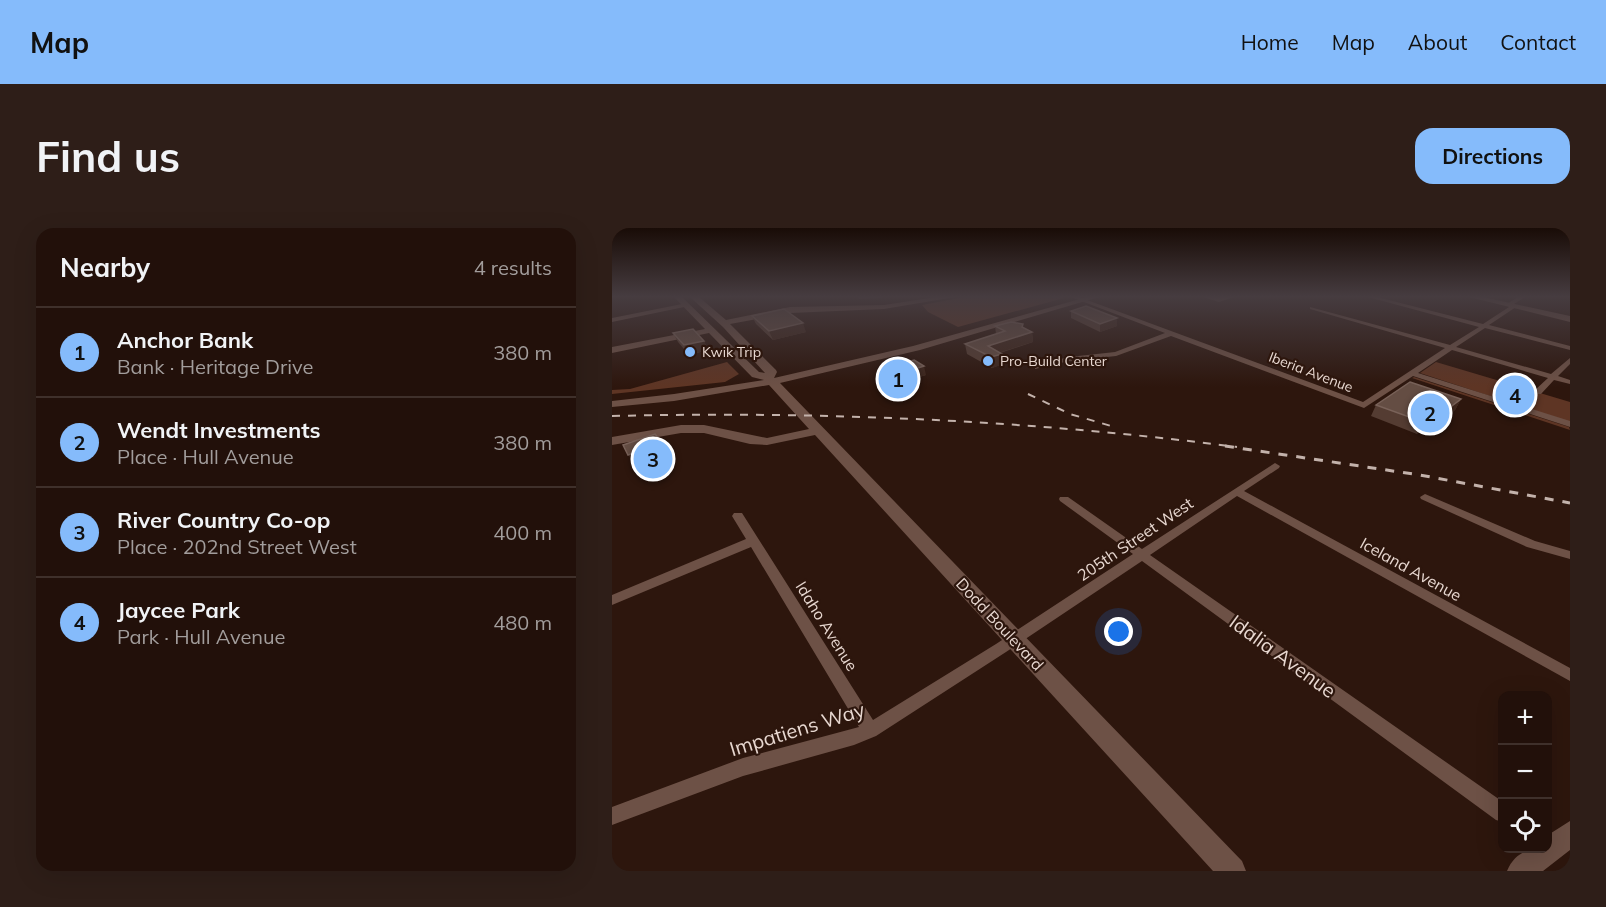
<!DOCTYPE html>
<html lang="en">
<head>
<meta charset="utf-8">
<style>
  :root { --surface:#22100a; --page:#2e1e18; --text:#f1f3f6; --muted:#a29d9c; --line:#3f302b; --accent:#85bbfb }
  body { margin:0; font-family:Mulish,sans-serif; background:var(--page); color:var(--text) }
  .controls { position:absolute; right:18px; bottom:18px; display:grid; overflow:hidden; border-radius:12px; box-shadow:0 6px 24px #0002 }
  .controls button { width:54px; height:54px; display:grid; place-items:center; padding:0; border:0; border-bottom:2px solid var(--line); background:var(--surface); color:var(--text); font:30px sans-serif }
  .you { position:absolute; left:507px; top:404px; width:21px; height:21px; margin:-15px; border:4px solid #fff; border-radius:50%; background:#1a73e8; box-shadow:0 0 0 9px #1a73e833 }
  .badge { display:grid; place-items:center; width:39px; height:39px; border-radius:50%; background:var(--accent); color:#111; font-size:20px; font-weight:700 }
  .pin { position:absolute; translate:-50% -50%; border:3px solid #fff; box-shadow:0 2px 6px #0006 }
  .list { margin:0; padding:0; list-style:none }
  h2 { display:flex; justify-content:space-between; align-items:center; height:78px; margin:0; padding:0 24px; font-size:26px }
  h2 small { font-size:20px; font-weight:400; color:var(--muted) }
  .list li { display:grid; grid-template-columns:39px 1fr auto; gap:18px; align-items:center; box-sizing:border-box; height:90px; padding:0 24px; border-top:2px solid var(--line) }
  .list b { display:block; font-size:22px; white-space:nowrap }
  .list p { margin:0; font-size:20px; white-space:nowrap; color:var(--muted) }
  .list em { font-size:20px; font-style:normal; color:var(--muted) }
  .icon { flex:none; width:33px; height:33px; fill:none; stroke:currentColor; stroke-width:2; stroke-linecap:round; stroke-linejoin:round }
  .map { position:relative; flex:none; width:958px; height:643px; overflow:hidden; border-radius:18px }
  header { display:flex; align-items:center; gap:36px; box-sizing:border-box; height:84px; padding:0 30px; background:var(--accent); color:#111 }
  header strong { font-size:28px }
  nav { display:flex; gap:33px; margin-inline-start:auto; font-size:21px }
  .intro { display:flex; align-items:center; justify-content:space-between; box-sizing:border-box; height:144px; padding:0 36px }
  h1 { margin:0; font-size:42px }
  .button { padding:15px 27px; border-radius:18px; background:var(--accent); color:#111; font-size:21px; font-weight:700 }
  main { display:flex; gap:36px; padding:0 36px }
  aside { flex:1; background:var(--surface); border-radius:18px; box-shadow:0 6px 24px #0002 }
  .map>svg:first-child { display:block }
</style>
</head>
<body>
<header>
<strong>Map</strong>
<nav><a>Home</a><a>Map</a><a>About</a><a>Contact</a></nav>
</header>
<div class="intro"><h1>Find us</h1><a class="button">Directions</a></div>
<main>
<aside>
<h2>Nearby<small>4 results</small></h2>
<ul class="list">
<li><span class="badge">1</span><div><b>Anchor Bank</b><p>Bank · Heritage Drive</p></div><em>380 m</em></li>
<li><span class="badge">2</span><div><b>Wendt Investments</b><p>Place · Hull Avenue</p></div><em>380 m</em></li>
<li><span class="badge">3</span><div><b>River Country Co-op</b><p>Place · 202nd Street West</p></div><em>400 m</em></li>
<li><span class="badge">4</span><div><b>Jaycee Park</b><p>Park · Hull Avenue</p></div><em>480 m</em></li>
</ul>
</aside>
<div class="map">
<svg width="958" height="643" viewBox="0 0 958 643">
  <rect width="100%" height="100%" fill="#2d160d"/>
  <path fill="#5e3524" d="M 353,69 L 450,69 L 452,70 L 346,99 L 316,84 L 310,77 Z
    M 115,134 L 127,146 L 113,154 L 0,166 L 0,162 L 18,161 Z
    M 824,134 L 958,174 L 958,194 L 808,145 Z
    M 802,149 L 957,199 L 958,202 L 800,150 Z"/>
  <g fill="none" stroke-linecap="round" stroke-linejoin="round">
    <path fill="#6d5146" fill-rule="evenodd" d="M 459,69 L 467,69 L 751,174 L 833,120 L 698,81 L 698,79 L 838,117 L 867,99 L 756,69 L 765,69 L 871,96 L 897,79 L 895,76 L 906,69 L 913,69 L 902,76 L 904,79 L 877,97 L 958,118 L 958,122 L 873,100 L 844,119 L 939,146 L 958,130 L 958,136 L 946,148 L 958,152 L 958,156 L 942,152 L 929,166 L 923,166 L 923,162 L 936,150 L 840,122 L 806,145 L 958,193 L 958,199 L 801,148 L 752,180 L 559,108 L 504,128 L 457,133 L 423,141 L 423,137 L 457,129 L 503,124 L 553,105 Z
      M 591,69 L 622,69 L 607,74 Z
      M 75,75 L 77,78 L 0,94 L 0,90 Z
      M 663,235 L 668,238 L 667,240 L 632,263 L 958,440 L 958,453 L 625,268 L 538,327 L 891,574 L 891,594 L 884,592 L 530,333 L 394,424 L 264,508 L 242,517 L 131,548 L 0,597 L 0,579 L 131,530 L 247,499 L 139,319 L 0,377 L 0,367 L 134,311 L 120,288 L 122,285 L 130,285 L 261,492 L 384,416 L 521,326 L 448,273 L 447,271 L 448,269 L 456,269 L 530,321 Z
      M 813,266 L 923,313 L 958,323 L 958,331 L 915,319 L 809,271 L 808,269 Z"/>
    <path fill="#6d5146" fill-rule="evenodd" d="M 62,69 L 70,69 L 147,144 L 153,145 L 111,99 L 78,69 L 87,69 L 114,92 L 178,79 L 272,77 L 324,69 L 343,69 L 272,81 L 178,85 L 118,96 L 164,142 L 165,144 L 162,150 L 301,118 L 475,69 L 487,69 L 308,122 L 168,155 L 630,633 L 634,643 L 601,643 L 203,207 L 155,217 L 138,216 L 92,205 L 69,205 L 0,217 L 0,209 L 69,197 L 92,197 L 155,210 L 197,201 L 157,157 L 62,173 L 0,179 L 0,173 L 62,166 L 152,152 L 140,149 L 97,105 L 0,125 L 0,119 L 93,101 Z
      M 857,69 L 871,69 L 958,88 L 958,94 Z
      M 958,593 L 958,622 L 931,643 L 895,643 C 903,624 917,620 936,620 L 936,607 Z"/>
    <path stroke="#c3b2ab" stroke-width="2" stroke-dasharray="8 8" stroke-linecap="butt" d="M 416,166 L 458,186 L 499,198
      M 0,188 C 209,183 417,192 625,219"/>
    <path stroke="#c3b2ab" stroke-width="3" stroke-dasharray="9 9" stroke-linecap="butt" d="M 613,218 L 808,247 L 958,275"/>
  </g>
  <path fill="#543c32" d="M 246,69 L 270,69 L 270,70 L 247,71 Z
    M 459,83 L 505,90 L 505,98 L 488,104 L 459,90 Z
    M 140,88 L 194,104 L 161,112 L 144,96 Z
    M 383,98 L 411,99 L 420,104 L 421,114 L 388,125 L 391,136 L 380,140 L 355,126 L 353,116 L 384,106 Z
    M 61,105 L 92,113 L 96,122 L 77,127 L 66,114 Z
    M 269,142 L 314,147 L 281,157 L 272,151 Z
    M 849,171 L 843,182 L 818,202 L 811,201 L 805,206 L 759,188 L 764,177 Z"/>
  <path fill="#3e261c" d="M 505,90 L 505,98 L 488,104 L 488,96 Z
    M 191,95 L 194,104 L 161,112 L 157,103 Z
    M 411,96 L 412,106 L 420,104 L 421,114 L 386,125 L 376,118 L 410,99 Z
    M 92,113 L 96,122 L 77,127 L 72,117 Z
    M 390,126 L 391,136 L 380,140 L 379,129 Z
    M 312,138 L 314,147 L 281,157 L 279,149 Z
    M 849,171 L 843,182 L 818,202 L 824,190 Z
    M 817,190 L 811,201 L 805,206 L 811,194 Z
    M 56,221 L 64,234 L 42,241 L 37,235 L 25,239 L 16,227 L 29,222 Z"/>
  <path fill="#644d43" stroke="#796259" stroke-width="1.5" d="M 474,78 L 505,90 L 488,96 L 459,83 Z
    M 172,81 L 191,95 L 157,103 L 140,88 Z
    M 399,94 L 411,96 L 410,99 L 420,104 L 376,118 L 390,126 L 379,129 L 353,116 L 393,103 L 383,98 Z
    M 81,101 L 92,113 L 72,117 L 61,105 Z
    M 302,132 L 312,138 L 279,149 L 269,142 Z
    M 798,154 L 849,171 L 824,190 L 817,190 L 811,194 L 764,177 Z
    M 43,206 L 56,221 L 33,229 L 29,222 L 16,227 L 11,217 Z"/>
  <linearGradient id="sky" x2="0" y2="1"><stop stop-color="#190c07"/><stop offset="0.43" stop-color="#463c40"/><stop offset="1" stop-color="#463c40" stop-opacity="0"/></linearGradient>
  <rect width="958" height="159" fill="url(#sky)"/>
  <g fill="#85bbfb" stroke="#2d160d" stroke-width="2">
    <circle cx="78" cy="124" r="6"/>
    <circle cx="376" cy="133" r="6"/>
  </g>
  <g text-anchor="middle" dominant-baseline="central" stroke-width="4.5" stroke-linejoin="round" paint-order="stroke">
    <g font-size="14" fill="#e8d8d1" stroke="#2d160d" text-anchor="start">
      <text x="90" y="124">Kwik Trip</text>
      <text x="388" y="133">Pro-Build Center</text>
    </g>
    <g font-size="14" fill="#e8d8d1" stroke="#2d160d">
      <text transform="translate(699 144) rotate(21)">Iberia Avenue</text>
    </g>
    <g font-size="16" fill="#e8d8d1" stroke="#2d160d">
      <text transform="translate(523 311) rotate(-34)">205th Street West</text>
      <text transform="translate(799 341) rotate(29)">Iceland Avenue</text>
      <text transform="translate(388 396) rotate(47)">Dodd Boulevard</text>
      <text transform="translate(215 398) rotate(58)">Idaho Avenue</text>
    </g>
    <g font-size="20" fill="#e8d8d1" stroke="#2d160d">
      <text transform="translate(671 428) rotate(36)">Idalia Avenue</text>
      <text transform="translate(185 501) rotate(-17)">Impatiens Way</text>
    </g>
  </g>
</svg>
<div class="controls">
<button>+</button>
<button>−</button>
<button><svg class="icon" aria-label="locate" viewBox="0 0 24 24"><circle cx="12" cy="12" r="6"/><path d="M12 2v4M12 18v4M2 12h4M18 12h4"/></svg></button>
</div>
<div class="you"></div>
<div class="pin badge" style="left:286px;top:151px">1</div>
<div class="pin badge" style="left:818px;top:185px">2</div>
<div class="pin badge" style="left:41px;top:231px">3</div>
<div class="pin badge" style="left:903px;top:167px">4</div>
</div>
</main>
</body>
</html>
